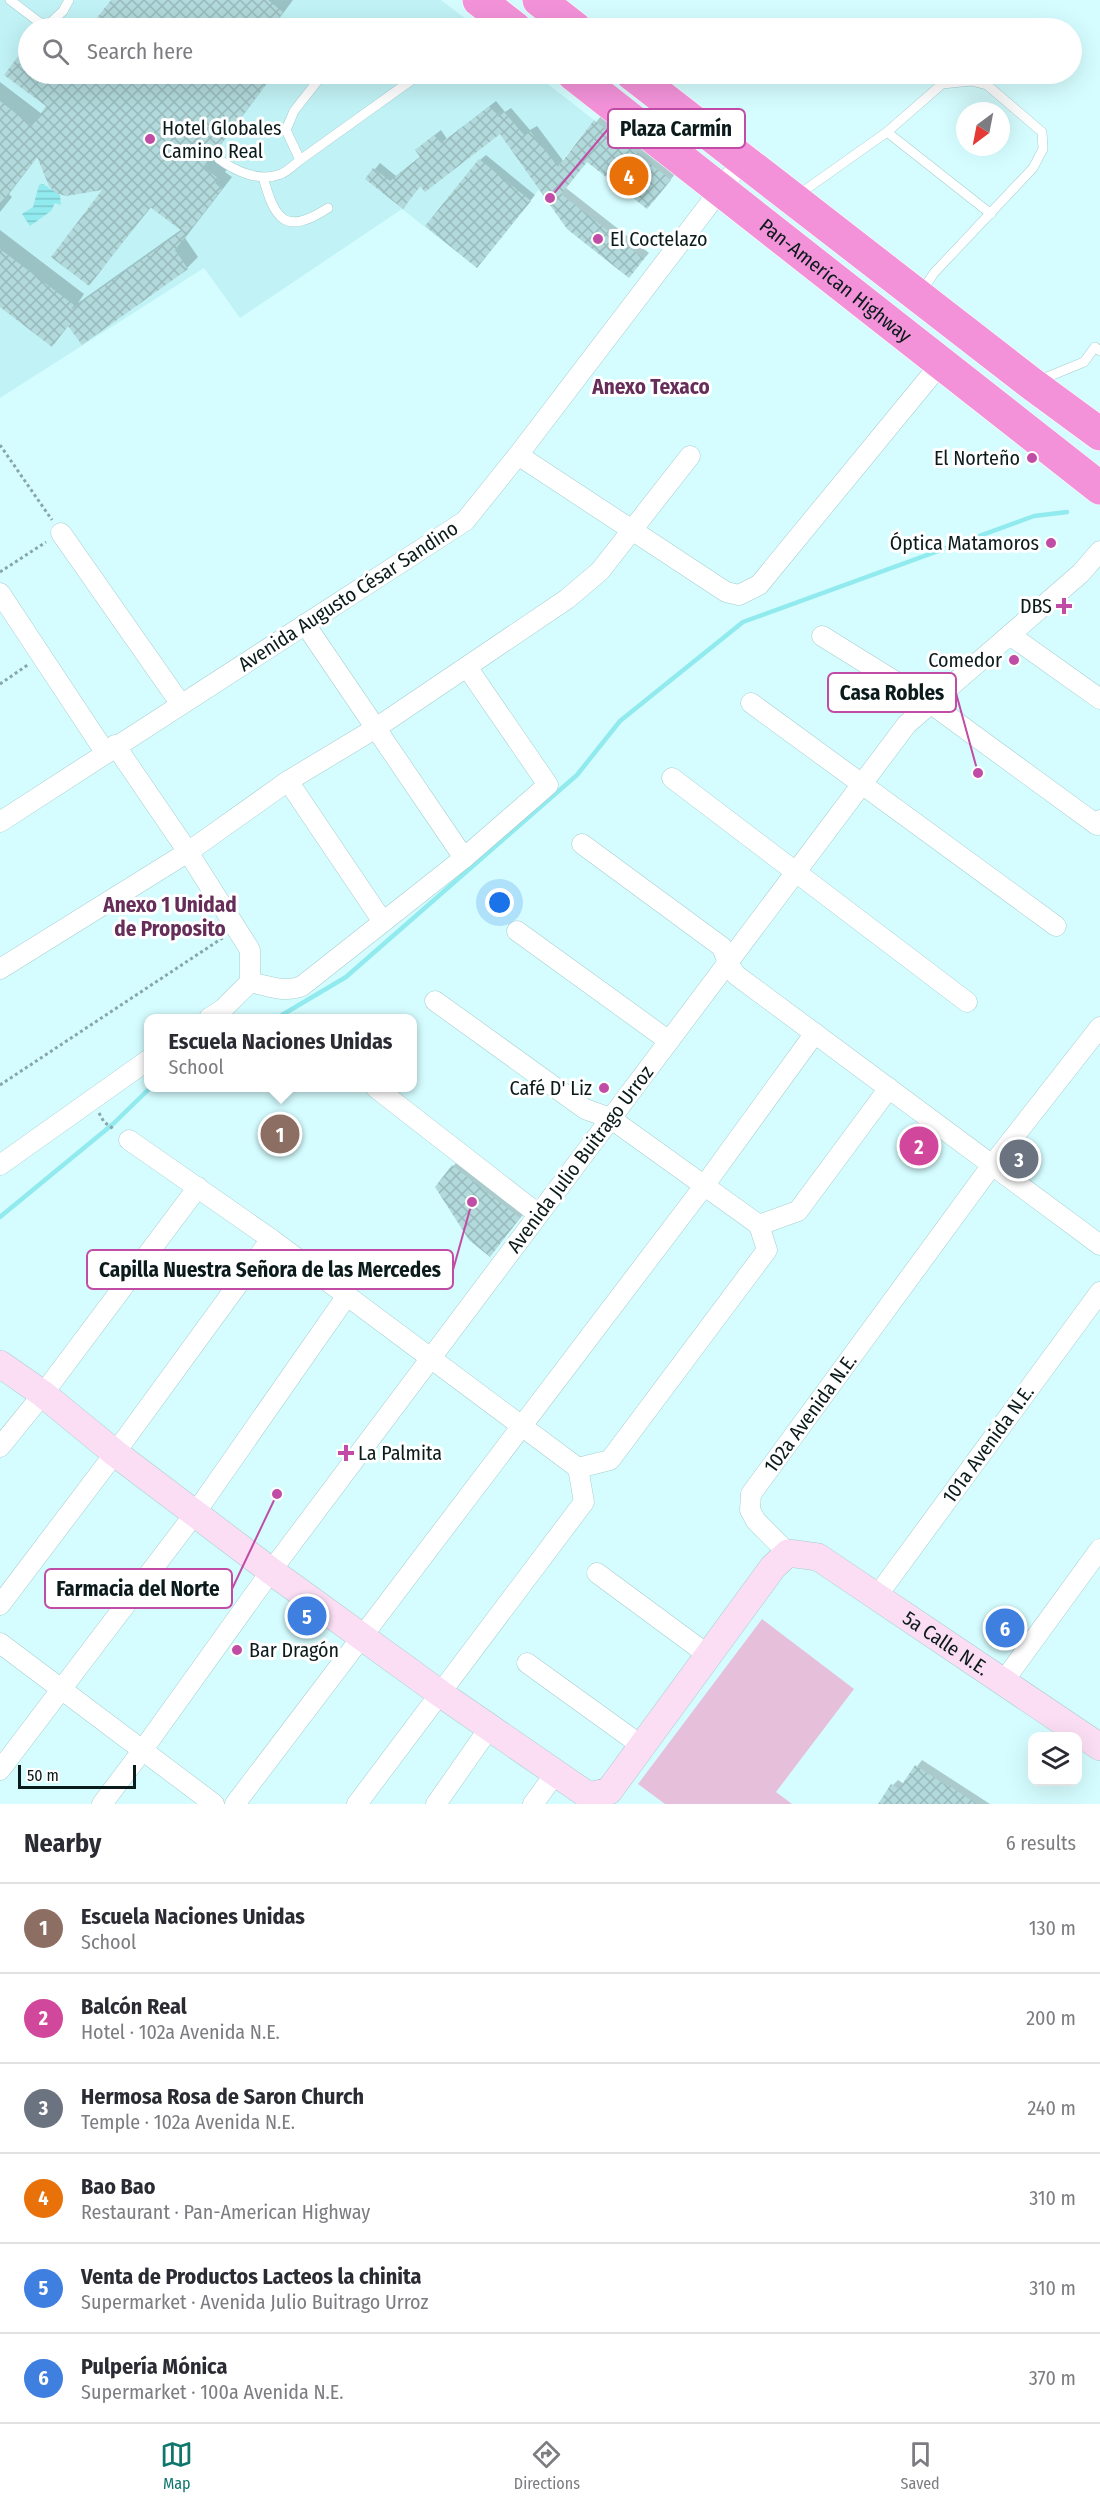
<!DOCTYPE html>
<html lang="en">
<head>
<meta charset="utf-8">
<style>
  :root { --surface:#fff; --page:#f2f2f3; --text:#2b2b33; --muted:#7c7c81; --line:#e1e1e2; --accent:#0f766e }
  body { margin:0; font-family:"Fira Sans Condensed",sans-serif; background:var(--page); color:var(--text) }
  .controls { position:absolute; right:18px; bottom:18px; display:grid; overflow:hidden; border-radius:12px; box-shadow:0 6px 24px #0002 }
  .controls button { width:54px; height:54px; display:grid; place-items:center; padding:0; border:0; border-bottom:2px solid var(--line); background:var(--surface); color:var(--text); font:30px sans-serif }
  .compass { position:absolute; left:956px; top:102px; width:54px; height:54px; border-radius:50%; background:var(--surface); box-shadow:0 6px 24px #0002; rotate:212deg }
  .scale { position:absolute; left:18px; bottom:15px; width:118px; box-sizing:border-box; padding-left:6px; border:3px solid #0b1a1a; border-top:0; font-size:16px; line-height:21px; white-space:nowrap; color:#0b1a1a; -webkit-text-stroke:4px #fff; paint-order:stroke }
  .you { position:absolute; left:500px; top:903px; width:21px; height:21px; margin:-15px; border:4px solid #fff; border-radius:50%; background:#1a73e8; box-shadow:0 0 0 9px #1a73e833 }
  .badge { display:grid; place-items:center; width:39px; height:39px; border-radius:50%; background:var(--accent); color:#fff; font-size:20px; font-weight:700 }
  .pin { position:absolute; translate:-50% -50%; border:3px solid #fff; box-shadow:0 2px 6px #0006 }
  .popup { position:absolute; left:144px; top:1014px; width:273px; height:78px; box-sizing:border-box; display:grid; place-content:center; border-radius:12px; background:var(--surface); filter:drop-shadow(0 2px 4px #0005); font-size:20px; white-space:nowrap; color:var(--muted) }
  .popup b { font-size:22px; color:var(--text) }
  .popup::after { content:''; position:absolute; left:50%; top:100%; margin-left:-12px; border:12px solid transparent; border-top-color:var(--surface) }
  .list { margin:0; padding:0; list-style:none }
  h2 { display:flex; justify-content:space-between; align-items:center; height:78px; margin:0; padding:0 24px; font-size:26px }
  h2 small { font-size:20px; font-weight:400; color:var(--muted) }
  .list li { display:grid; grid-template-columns:39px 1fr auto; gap:18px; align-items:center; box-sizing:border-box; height:90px; padding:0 24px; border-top:2px solid var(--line) }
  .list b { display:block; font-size:22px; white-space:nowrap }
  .list p { margin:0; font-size:20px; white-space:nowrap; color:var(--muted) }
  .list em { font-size:20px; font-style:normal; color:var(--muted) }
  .icon { flex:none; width:33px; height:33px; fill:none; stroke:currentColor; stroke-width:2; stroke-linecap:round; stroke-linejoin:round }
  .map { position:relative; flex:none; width:1100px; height:1804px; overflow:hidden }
  .search { position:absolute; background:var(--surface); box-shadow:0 6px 24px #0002; left:18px; right:18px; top:18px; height:66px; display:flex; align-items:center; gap:15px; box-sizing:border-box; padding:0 21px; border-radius:33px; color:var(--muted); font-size:22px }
  .sheet { height:618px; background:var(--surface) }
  nav { display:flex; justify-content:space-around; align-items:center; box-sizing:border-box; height:84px; border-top:2px solid var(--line); background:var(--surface); font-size:16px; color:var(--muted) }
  nav a { display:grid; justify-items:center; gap:3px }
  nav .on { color:var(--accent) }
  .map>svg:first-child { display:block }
</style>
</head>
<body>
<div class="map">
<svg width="1100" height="1804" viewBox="0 0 1100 1804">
  <defs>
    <pattern id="water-rules" width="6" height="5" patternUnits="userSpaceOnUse" patternTransform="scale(1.5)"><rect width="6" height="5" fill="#91eaee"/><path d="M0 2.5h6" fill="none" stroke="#7cc8cc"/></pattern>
    <pattern id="building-cross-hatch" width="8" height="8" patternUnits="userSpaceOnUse" patternTransform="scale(1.5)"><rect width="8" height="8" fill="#b2d9db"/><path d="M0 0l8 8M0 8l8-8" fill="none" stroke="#98babb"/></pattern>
  </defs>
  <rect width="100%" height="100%" fill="#d5fdff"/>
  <path fill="#c1f2f5" d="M 0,0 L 441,0 L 478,28 L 28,28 L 28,74 L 535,74 L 594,120 L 477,268 L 402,209 L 240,318 L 204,268 L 0,398 Z"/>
  <path fill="#e6c0da" d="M 762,1619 L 854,1689 L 776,1792 L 792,1804 L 665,1804 L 638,1784 Z"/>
  <path fill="url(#water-rules)" d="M 43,184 L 60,195 L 61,205 L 55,203 L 51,211 L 30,226 L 22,214 L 33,207 L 39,185 Z"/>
  <path fill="#0003" d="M 113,0 L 293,0 L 272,28 L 91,28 Z
    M 28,45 L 28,74 L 274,74 L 213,155 L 229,167 L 225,172 L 232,177 L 185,238 L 198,257 L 187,268 L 82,343 L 69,325 L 52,345 L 0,306 L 0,230 L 84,294 L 78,303 L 182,229 L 152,206 L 89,284 L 106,188 L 38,156 L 9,194 L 12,197 L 0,212 L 0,82 L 42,114 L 48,106 L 6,74 Z
    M 496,101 L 505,112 L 511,108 L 530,130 L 537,126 L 564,162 L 601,116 L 675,174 L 653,202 L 587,161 L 566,188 L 649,253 L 629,276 L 500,132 L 421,185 L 408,201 L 367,179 L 380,163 L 396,176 L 421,156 L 422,145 L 441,130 L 447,139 Z
    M 486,155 L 535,195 L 483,260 L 480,160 Z
    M 460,1159 L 527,1210 L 490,1255 L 453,1166 Z
    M 922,1760 L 990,1804 L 880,1804 L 893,1785 L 898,1780 L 904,1784 Z"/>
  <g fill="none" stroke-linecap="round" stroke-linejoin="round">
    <path stroke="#91eaee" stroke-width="4.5" d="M 277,1018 L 346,977 L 577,775 L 620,721 L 743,622 L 1034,516 L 1067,512
      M 0,1217 L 113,1124 L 150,1088"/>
  </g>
  <path fill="url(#building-cross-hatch)" d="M 111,0 L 268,0 L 283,12 L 271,28 L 89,28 Z
    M 28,43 L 28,74 L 249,74 L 265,86 L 203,167 L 219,179 L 215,183 L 222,189 L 175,250 L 188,269 L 82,345 L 68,326 L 52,347 L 0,307 L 0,249 L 74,305 L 71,310 L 182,231 L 150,207 L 89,286 L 51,257 L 102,190 L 66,196 L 56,193 L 49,186 L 37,157 L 0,204 L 0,101 L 32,126 L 46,106 L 4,75 Z
    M 490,106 L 499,117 L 504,112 L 524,135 L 530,131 L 558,167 L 594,120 L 671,180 L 647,209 L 587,162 L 561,194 L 644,259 L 629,278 L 567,229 L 500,134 L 425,192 L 420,186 L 403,209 L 365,179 L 373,168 L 390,181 L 420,157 L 415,150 L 434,135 L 441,143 Z
    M 479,159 L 531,201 L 477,268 L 425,226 Z
    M 452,1165 L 520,1218 L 490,1257 L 469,1240 L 435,1187 Z
    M 915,1765 L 947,1786 L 948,1785 L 977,1804 L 878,1804 L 891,1784 L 899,1789 Z"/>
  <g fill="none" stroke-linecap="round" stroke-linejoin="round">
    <defs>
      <path id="lane" d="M 10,0 L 39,22 L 48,25 L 63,11 L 69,0
        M 323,74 L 294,111 L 286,130 L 300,160 L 420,74
        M 887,132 L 991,214
        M 219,159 C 236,172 260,182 281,174 C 288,171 294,165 300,160
        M 263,177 C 275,220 285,236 328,208
        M 798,195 L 887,132 L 942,84 L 971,81 L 987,85 L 1042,132 L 1043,149 L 1033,168 L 934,273 L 922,291
        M 1040,380 L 1084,362 L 1095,347 L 1100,351"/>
      <g id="street">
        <path d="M 518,455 L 726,592 L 739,595 L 759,585 L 942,362"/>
        <path d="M 61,533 L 180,703"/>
        <path d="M 0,593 L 105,752"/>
        <path d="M 305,624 L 464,858"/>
        <path d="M 1010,635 L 1100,699"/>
        <path d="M 822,636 L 930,703 L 1097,825 L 1100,820"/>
        <path d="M 751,703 L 1056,926"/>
        <path d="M 115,745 L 188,852 L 250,950 L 250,982 L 223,1009 L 209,1018"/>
        <path d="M 672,778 L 967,1002"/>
        <path d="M 288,781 L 383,922"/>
        <path d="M 0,822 L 465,521 L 518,455 L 743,160"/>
        <path d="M 582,844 L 722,947 L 728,963 L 736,975 L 1100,1245"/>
        <path d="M 517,931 L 669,1041"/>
        <path d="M 0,969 L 188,852 L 288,781 L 376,728 L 567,599 L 600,571 L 690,456"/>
        <path d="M 250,982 C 267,986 285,993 302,986 L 464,858 L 548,785 L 467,667"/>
        <path d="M 435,1001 L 585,1109 L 610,1118 L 759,1225"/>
        <path d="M 376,1088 L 538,1214"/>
        <path d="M 129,1140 L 271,1239 L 578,1468"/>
        <path d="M 0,1165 L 148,1060"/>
        <path d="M 0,1447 L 43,1394 L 198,1187"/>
        <path id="s1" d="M 788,1553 L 756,1521 L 750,1510 L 751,1494 L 992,1165 L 1100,1027"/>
        <path d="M 597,1573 L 708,1655"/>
        <path d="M 877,1596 L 1100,1292"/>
        <path d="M 0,1605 L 115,1453 L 271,1239"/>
        <path d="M 0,1643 L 214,1804"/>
        <path d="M 527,1663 L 642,1746"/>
        <path d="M 1003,1682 L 1100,1549"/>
        <path d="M 0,1770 L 196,1512 L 346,1297"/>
        <path d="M 102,1804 L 142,1751 L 271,1571 L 907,724 L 1081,573 L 1100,551"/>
        <path d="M 235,1804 L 704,1186 L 815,1033"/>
        <path d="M 357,1804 L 584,1502 L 578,1468 L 610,1460 L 767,1250 L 759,1225 L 798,1211 L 889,1088"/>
        <path d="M 436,1804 L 490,1727"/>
        <path d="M 533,1804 L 555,1774"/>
      </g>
      <g id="secondary">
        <path id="s2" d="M 0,1364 L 43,1394 L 115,1453 L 271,1571 L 441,1694 L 589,1796 L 609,1791 L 773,1567 L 788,1553 L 818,1557 L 1100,1747"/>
      </g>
      <g id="highway">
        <path d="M 479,0 L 515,28"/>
        <path d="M 539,0 L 575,28"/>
        <path id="s3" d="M 573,74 L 1100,488"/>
        <path d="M 632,74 L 1032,384 L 1100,434"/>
      </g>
    </defs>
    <use href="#lane" stroke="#a6cdce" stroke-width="10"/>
    <use href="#street" stroke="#a6cdce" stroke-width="21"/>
    <use href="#secondary" stroke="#a6cdce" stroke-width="28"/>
    <use href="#highway" stroke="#fff" stroke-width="34"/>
    <path stroke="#88a6a7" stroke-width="3" stroke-dasharray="3 3" stroke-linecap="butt" d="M 0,445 L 52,520
      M 0,572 L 46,542
      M 0,684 L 29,664
      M 0,1085 L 224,937
      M 99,1113 L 104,1122 L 115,1130"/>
    <use href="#lane" stroke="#fff" stroke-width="9"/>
    <use href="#street" stroke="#fff" stroke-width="20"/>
    <use href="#secondary" stroke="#fbdef4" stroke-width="27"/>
    <use href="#highway" stroke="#f392d9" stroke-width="33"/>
  </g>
  <g fill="#c04ca5" stroke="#fff" stroke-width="2">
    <circle cx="150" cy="139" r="6"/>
    <circle cx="598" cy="239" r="6"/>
    <circle cx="1032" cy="458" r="6"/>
    <circle cx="1051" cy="543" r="6"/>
    <path d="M1061 597h6v6h6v6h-6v6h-6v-6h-6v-6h6z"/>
    <circle cx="1014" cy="660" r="6"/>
    <circle cx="604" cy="1088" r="6"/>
    <path d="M343 1444h6v6h6v6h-6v6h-6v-6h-6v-6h6z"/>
    <circle cx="237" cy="1650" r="6"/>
  </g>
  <g text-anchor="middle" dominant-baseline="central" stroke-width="6" stroke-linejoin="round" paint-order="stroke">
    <g font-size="20" fill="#0b1a1a" stroke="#fff" text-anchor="end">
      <text x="162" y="128" text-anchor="start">Hotel Globales<tspan x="162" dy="23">Camino Real</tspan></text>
      <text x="610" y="239" text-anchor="start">El Coctelazo</text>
      <text x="1020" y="458">El Norteño</text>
      <text x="1039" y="543">Óptica Matamoros</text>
      <text x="1052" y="606">DBS</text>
      <text x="1002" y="660">Comedor</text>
      <text x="592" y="1088">Café D' Liz</text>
      <text x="358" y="1453" text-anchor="start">La Palmita</text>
      <text x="249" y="1650" text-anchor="start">Bar Dragón</text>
    </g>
    <g font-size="20" fill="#0b1a1a" stroke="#fff">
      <text stroke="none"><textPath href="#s3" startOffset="334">Pan-American Highway</textPath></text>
      <text transform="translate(348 596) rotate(-33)">Avenida Augusto César Sandino</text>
      <text transform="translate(580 1159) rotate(-53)">Avenida Julio Buitrago Urroz</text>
      <text stroke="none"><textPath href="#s1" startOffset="174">102a Avenida N.E.</textPath></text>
      <text transform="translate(988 1444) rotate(-54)">101a Avenida N.E.</text>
      <text stroke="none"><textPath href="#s2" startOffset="1234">5a Calle N.E.</textPath></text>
    </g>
    <g font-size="21" font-weight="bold" fill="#652d58" stroke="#fff">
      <text x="651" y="387">Anexo Texaco</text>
      <text x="170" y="905">Anexo 1 Unidad<tspan x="170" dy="24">de Proposito</tspan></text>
    </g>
  </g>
  <path fill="none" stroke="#c04ca5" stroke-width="2" d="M550 198L608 129M978 773L956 693M472 1202L453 1270M277 1494L232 1589"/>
  <g fill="#c04ca5" stroke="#fff" stroke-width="2">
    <circle cx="550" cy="198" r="6"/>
    <circle cx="978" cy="773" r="6"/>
    <circle cx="472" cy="1202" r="6"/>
    <circle cx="277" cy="1494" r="6"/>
  </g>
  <g fill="#fff" stroke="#c04ca5" stroke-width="2">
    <rect x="608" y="109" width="137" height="39" rx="6"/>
    <rect x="828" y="673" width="128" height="39" rx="6"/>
    <rect x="87" y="1250" width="366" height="39" rx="6"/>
    <rect x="45" y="1569" width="187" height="39" rx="6"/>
  </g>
  <g font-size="21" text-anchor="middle" font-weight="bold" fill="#0b1a1a">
    <text x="676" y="136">Plaza Carmín</text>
    <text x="892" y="700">Casa Robles</text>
    <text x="270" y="1277">Capilla Nuestra Señora de las Mercedes</text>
    <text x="138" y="1596">Farmacia del Norte</text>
  </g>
</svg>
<div class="controls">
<button><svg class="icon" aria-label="layers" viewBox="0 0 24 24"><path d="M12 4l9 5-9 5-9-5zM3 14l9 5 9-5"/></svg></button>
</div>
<svg class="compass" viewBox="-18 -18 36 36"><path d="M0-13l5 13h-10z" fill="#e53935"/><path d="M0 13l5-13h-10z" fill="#7c7c81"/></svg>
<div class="scale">50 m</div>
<div class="you"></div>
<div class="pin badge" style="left:280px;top:1134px;background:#8d6e63">1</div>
<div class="popup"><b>Escuela Naciones Unidas</b>School</div>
<div class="pin badge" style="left:919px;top:1146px;background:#d1479c">2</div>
<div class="pin badge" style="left:1019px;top:1159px;background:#6b7280">3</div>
<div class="pin badge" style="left:629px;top:176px;background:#e8710a">4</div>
<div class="pin badge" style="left:307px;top:1616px;background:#3f7fe0">5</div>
<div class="pin badge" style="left:1005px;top:1628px;background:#3f7fe0">6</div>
<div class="search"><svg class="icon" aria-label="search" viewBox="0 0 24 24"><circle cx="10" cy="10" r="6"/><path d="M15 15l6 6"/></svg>Search here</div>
</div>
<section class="sheet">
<h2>Nearby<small>6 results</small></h2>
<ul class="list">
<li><span class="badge" style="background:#8d6e63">1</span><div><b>Escuela Naciones Unidas</b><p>School</p></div><em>130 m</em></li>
<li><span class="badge" style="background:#d1479c">2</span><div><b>Balcón Real</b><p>Hotel · 102a Avenida N.E.</p></div><em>200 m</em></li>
<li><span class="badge" style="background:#6b7280">3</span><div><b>Hermosa Rosa de Saron Church</b><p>Temple · 102a Avenida N.E.</p></div><em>240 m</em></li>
<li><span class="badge" style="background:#e8710a">4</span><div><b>Bao Bao</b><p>Restaurant · Pan-American Highway</p></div><em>310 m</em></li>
<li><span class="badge" style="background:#3f7fe0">5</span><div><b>Venta de Productos Lacteos la chinita</b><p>Supermarket · Avenida Julio Buitrago Urroz</p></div><em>310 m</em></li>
<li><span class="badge" style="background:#3f7fe0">6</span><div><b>Pulpería Mónica</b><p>Supermarket · 100a Avenida N.E.</p></div><em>370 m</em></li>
</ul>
</section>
<nav>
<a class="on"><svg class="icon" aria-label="map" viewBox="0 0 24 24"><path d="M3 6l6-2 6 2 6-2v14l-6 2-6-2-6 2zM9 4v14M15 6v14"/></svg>Map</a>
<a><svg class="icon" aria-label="directions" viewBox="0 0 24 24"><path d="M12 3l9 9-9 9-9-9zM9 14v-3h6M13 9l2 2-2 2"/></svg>Directions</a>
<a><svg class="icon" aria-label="saved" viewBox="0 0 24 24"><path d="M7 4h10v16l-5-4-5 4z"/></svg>Saved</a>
</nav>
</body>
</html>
